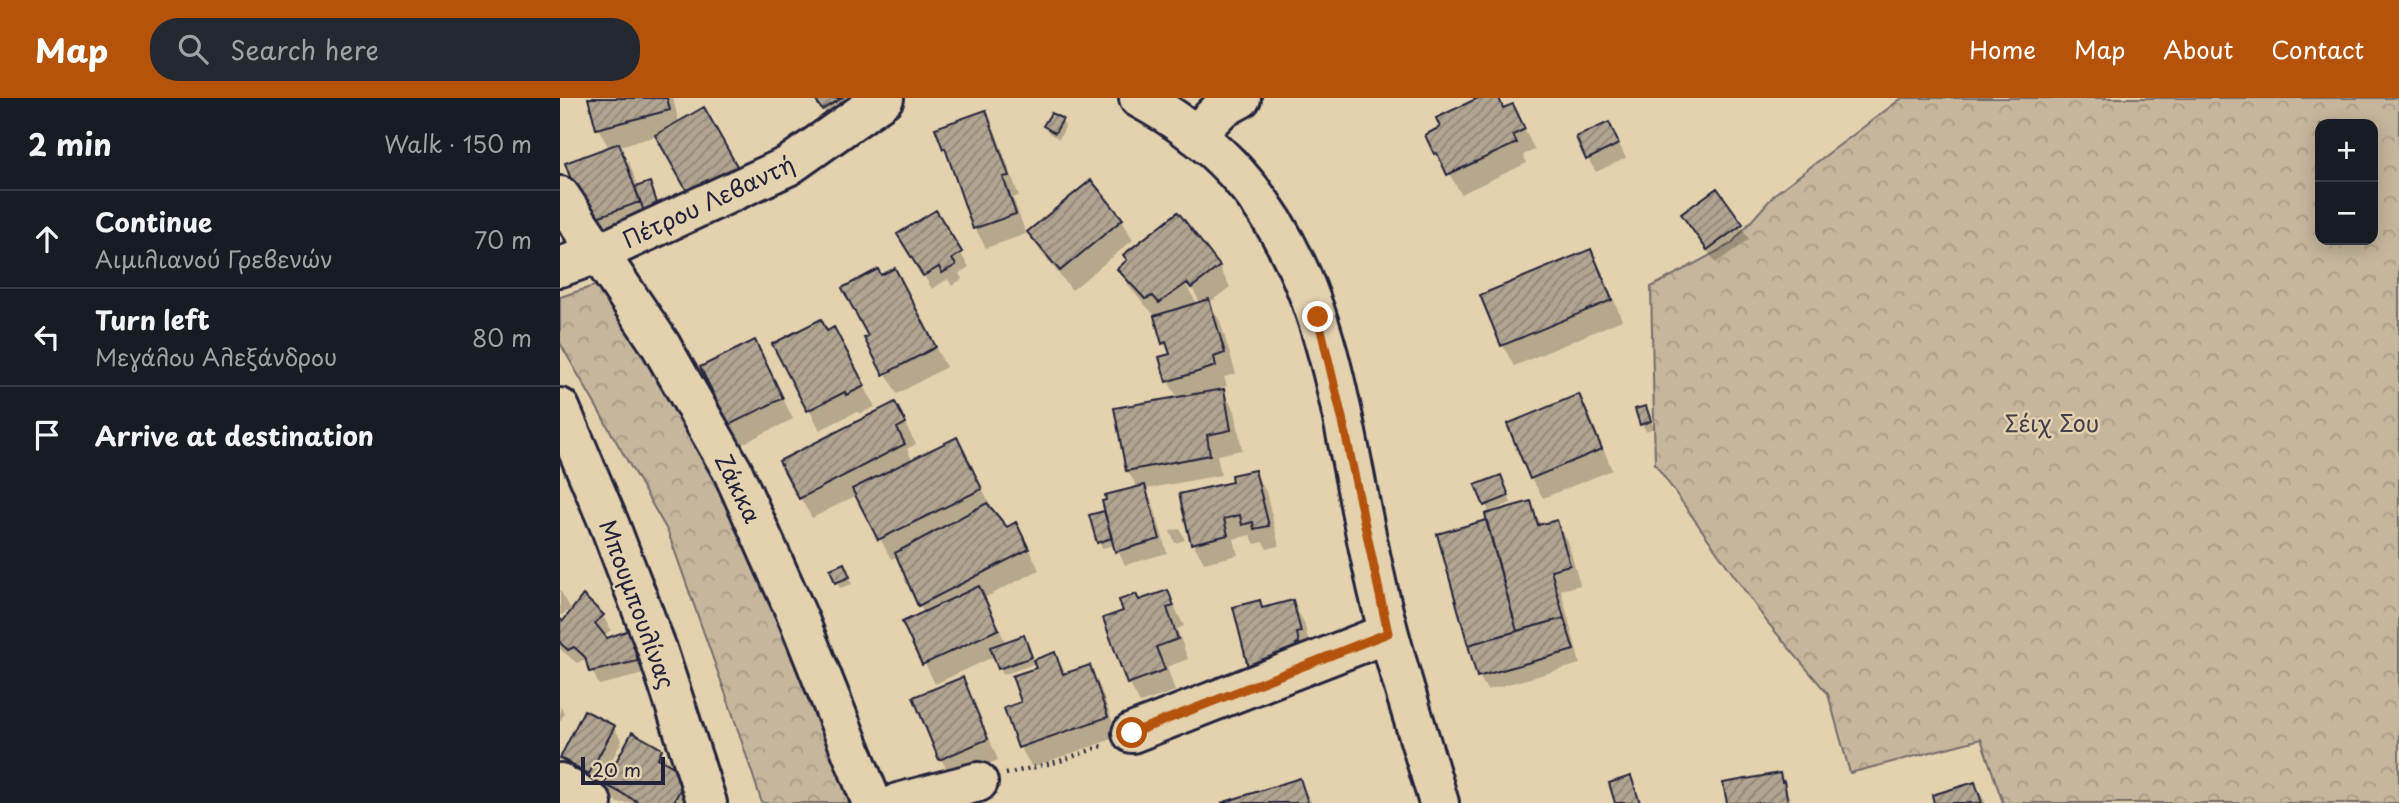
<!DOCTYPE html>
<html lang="en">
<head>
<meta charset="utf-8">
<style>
  :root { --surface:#171b24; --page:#242831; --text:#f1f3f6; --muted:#9ea1a6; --line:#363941; --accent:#b45309 }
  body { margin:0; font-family:"Playpen Sans",sans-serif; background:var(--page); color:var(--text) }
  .controls { position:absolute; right:21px; top:21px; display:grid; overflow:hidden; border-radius:14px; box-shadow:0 4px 18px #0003 }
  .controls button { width:63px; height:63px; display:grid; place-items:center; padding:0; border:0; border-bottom:2px solid var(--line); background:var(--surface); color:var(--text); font:35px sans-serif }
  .scale { position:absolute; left:21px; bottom:18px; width:84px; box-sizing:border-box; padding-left:7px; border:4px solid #22223b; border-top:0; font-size:19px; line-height:24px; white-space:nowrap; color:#22223b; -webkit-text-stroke:5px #e4d2af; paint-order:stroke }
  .stop { position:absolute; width:21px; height:21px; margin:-16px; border:5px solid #b45309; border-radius:50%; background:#fff }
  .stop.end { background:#b45309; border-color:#fff; box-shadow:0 2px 7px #0008 }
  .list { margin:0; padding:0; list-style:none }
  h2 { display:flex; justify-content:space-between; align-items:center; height:91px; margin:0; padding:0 28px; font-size:30px }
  h2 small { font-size:23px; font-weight:400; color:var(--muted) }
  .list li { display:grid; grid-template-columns:46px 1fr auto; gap:21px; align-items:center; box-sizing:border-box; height:98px; padding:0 28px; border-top:2px solid var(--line) }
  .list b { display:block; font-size:26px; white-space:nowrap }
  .list p { margin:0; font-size:23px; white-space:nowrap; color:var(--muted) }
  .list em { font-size:23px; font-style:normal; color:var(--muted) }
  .icon { flex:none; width:38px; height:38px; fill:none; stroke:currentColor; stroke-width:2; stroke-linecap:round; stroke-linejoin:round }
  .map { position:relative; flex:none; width:1839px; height:705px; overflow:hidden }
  header { display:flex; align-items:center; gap:42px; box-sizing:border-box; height:98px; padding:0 35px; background:var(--accent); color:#fff }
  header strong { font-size:33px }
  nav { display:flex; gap:38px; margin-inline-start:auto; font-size:24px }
  .search { width:490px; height:63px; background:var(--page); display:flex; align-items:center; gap:18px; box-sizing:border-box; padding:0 24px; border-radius:28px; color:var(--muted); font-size:26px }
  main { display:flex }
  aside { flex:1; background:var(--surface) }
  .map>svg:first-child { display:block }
</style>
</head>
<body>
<header>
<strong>Map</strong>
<div class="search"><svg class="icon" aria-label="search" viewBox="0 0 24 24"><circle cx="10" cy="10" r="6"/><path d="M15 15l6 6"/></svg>Search here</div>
<nav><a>Home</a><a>Map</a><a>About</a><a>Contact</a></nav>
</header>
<main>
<aside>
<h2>2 min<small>Walk · 150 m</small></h2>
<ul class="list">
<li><svg class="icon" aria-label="ahead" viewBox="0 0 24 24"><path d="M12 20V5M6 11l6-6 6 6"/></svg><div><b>Continue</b><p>Αιμιλιανού Γρεβενών</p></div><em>70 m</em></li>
<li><svg class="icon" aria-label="left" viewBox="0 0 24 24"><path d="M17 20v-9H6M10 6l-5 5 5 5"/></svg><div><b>Turn left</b><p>Μεγάλου Αλεξάνδρου</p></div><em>80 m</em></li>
<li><svg class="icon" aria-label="arrive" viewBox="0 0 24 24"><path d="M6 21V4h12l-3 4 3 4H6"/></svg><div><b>Arrive at destination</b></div></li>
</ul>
</aside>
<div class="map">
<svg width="1839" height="705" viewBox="0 0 1839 705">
  <defs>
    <pattern id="forest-crowns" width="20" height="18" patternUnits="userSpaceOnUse" patternTransform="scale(1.75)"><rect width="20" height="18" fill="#c5b69c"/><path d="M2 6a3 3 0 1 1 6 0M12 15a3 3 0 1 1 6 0" fill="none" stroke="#a99c87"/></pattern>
    <pattern id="building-hatch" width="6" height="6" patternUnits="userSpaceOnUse" patternTransform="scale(1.75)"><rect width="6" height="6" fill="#b1a491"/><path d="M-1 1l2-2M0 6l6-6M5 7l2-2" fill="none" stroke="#908578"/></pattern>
  </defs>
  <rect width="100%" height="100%" fill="#e4d2af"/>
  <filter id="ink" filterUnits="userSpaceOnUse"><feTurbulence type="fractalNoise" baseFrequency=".0143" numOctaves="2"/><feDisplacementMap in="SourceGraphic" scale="14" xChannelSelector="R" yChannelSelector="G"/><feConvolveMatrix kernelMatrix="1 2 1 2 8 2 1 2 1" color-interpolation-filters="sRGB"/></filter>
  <g filter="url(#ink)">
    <path fill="url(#forest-crowns)" stroke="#746c6c" stroke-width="2" fill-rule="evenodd" d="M 1342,0 L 1839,0 L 1839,705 L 1443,705 L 1421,641 L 1290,675 L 1268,596 L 1207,524 L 1095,366 L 1091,189 L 1171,146 L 1216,95 ZM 1813,26 L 1813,142 L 1760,142 L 1760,26 Z
      M 37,187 L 172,378 L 296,705 L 202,705 L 172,614 L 108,434 L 0,245 L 0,199 Z"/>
    <path fill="#0003" fill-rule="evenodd" d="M 30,0 L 113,0 L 119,25 L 98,38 L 59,48 L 70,67 L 78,90 L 93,93 L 102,117 L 39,143 L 28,123 L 49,50 L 38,30 Z
      M 255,0 L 324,0 L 275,31 Z
      M 922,0 L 938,0 L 944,12 L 952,8 L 975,52 L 963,57 L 967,65 L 901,96 L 867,37 L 882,30 Z
      M 425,15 L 436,35 L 459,98 L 453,100 L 466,136 L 426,150 L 415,130 L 378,31 Z
      M 502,22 L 505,29 L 499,41 L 489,35 L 485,28 Z
      M 1049,26 L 1066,60 L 1036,74 L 1028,61 Z
      M 531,84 L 562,122 L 573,142 L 512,192 L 481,154 L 470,134 Z
      M 1156,93 L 1189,141 L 1156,165 L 1131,130 Z
      M 376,115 L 409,169 L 399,175 L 402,181 L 392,188 L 388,181 L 372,191 L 339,137 Z
      M 618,116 L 659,169 L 670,189 L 649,205 L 660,223 L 676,276 L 664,279 L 667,288 L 653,292 L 654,295 L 663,293 L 675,313 L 682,352 L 657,357 L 661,377 L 585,391 L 592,402 L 607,455 L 565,467 L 555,447 L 542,450 L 539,444 L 543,415 L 547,421 L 578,390 L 567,372 L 618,301 L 608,283 L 611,257 L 604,245 L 595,218 L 571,191 L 559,171 ZM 624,176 L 641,206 L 637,206 L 621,178 Z
      M 1030,153 L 1042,173 L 1062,222 L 954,268 L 943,248 L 922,198 Z
      M 321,179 L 345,192 L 386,269 L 337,296 L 307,240 L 310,239 Z
      M 267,235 L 285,251 L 315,309 L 299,316 L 298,313 L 260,332 L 215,246 Z
      M 205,264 L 233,321 L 182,346 L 170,326 Z
      M 1019,298 L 1030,318 L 1052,372 L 983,400 L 971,380 Z
      M 334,306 L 356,346 L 347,351 L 353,363 L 408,361 L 432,411 L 431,412 L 447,431 L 456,426 L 467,446 L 479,472 L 424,500 L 446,545 L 467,546 L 473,563 L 494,556 L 507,577 L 529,569 L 540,589 L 558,639 L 472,669 L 460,649 L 447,611 L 464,605 L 478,571 L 476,565 L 443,577 L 435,558 L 375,586 L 345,525 L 364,516 L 338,458 L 331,461 L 297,397 L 252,420 L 240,400 Z
      M 1086,310 L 1094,330 L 1086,333 L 1082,326 Z
      M 695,374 L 706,394 L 719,448 L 707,451 L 703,444 L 695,446 L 690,437 L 674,441 L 678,457 L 644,465 L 633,445 L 674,385 Z
      M 944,386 L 951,405 L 929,414 L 926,407 Z
      M 970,406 L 982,428 L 996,424 L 1008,444 L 1020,487 L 1001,492 L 1020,566 L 927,592 L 919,578 L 879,437 L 928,423 Z
      M 620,431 L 625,442 L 615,445 L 610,433 Z
      M 287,474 L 292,486 L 280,490 L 277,484 Z
      M 0,492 L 11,511 L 0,518 Z
      M 607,494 L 624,528 L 617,531 L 628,561 L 607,569 L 615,593 L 580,605 L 569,585 L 546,521 L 566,514 L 579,504 Z
      M 23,500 L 43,518 L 51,532 L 43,538 L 46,542 L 68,534 L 76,548 L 84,576 L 39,587 L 30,568 L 23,562 L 17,565 L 0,551 L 0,523 L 3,526 Z
      M 732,504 L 744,524 L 751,554 L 749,565 L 703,512 Z
      M 402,581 L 413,601 L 438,662 L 392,681 L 381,661 Z
      M 0,608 L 4,616 L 0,624 Z
      M 54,630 L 62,643 L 37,689 L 9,673 L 1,659 Z
      M 101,652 L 135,705 L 57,705 L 46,686 Z
      M 1219,677 L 1232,705 L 1168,705 Z
      M 1071,680 L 1082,705 L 1057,705 Z
      M 739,682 L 752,705 L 667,705 Z
      M 1415,686 L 1426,705 L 1376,705 Z"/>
    <path fill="url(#building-hatch)" stroke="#22223b" stroke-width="2" d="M 28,0 L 107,0 L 110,12 L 36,31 Z
      M 254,0 L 282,0 L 262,12 Z
      M 918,0 L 939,0 L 943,10 L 953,6 L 965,31 L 953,37 L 957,45 L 887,77 L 877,55 L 874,56 L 865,37 L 880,29 L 876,20 Z
      M 144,9 L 181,75 L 132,102 L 95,37 Z
      M 426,12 L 449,78 L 443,79 L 456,116 L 413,131 L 385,50 L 383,51 L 375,30 Z
      M 491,15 L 503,21 L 495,35 L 483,28 Z
      M 1049,24 L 1059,46 L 1026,62 L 1016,39 Z
      M 59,45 L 80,104 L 26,123 L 5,65 Z
      M 531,82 L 563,121 L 500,173 L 467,134 Z
      M 90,84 L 99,111 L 85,116 L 75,89 Z
      M 1157,90 L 1183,126 L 1147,152 L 1121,116 Z
      M 376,112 L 402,154 L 392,161 L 396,167 L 382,175 L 379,169 L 363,178 L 337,136 Z
      M 618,114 L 660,168 L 631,190 L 627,185 L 599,205 L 593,198 L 585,201 L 557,171 L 567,162 L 563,157 Z
      M 1031,151 L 1052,202 L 941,248 L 920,197 Z
      M 335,170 L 376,249 L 323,277 L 304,240 L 308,238 L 282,190 L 318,171 L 321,177 Z
      M 649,201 L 665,255 L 654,259 L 656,268 L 606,284 L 599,259 L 610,256 L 606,244 L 602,246 L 594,218 Z
      M 261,221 L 267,233 L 274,229 L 305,288 L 286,297 L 285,294 L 247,313 L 212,246 Z
      M 195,242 L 223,300 L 169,327 L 140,269 Z
      M 664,291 L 671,332 L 647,337 L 650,357 L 566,373 L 554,310 Z
      M 1019,296 L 1042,351 L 970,381 L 947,326 Z
      M 335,304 L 346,325 L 337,330 L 345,346 L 239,401 L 219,363 Z
      M 1086,308 L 1091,323 L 1080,327 L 1075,311 Z
      M 397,339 L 422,391 L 318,442 L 292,391 Z
      M 695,372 L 709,428 L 694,431 L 693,424 L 682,427 L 680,417 L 664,421 L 668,437 L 631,446 L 619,396 L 672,384 L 671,377 Z
      M 941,377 L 949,398 L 924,408 L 915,387 Z
      M 585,387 L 600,441 L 555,454 L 542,403 L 546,402 L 545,397 Z
      M 971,403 L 978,427 L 997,422 L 1010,467 L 991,472 L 1004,520 L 957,533 L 925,416 Z
      M 427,405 L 447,429 L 456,424 L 469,451 L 358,508 L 335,455 Z
      M 544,413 L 552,440 L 537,445 L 529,417 Z
      M 926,422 L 957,533 L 908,547 L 877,436 Z
      M 284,465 L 290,479 L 275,485 L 270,471 Z
      M 419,488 L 439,531 L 362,567 L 342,524 Z
      M 608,492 L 614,508 L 607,510 L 618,541 L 596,549 L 605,572 L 567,586 L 543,520 L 563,513 L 559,502 L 576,496 L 579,502 Z
      M 23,497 L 44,517 L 35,525 L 47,540 L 69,532 L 78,563 L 29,574 L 25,559 L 14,549 L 8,552 L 0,545 L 0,521 L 3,523 Z
      M 700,502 L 702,510 L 733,502 L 741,534 L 737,535 L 739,545 L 736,546 L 740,560 L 689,573 L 673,509 Z
      M 1004,520 L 1014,552 L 917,579 L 908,547 Z
      M 464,537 L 472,559 L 438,571 L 430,549 Z
      M 495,554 L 503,576 L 530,567 L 548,619 L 458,650 L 444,610 L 461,604 L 452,578 L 476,570 L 473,562 Z
      M 403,579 L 428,641 L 379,662 L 353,599 Z
      M 24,612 L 55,628 L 29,676 L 0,660 Z
      M 72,634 L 102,651 L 98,660 L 128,677 L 113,705 L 80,705 L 44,686 Z
      M 1220,675 L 1222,684 L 1224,683 L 1228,705 L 1167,705 L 1163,685 Z
      M 1071,678 L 1080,705 L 1055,705 L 1049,685 Z
      M 740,680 L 748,705 L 661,705 Z
      M 1415,684 L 1422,705 L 1374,705 L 1372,697 Z"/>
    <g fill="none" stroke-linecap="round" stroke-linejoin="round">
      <defs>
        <path id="minor" d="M 635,37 L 661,11 L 681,0
          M 0,98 L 100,246 L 173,374 L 239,522 L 312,705
          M 0,169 L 37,156 L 228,68 L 324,0
          M 0,310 L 50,428 L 97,551 L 147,705
          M 572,635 L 828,535
          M 0,685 L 32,705
          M 338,705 L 418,684"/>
        <path id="major" d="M 579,0 C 768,102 772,285 813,470 C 830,550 856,627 879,705"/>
      </defs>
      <use href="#minor" stroke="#22223b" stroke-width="44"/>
      <use href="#major" stroke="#22223b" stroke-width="44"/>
      <path stroke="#22223b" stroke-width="4.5" stroke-dasharray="2 5" stroke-linecap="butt" d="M 446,676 L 500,663 L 545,647"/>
      <use href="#minor" stroke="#e4d2af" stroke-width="38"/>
      <use href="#major" stroke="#e4d2af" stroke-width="38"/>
    </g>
  </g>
  <g fill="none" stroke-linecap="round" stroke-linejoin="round" filter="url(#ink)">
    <path stroke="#b45309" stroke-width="9" d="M 572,635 L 828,535 L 783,324 L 758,219"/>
  </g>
  <g text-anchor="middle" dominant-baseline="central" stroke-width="5" stroke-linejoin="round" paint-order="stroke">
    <g font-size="23" fill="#22223b" stroke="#e4d2af">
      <text transform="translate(148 103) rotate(-25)">Πέτρου Λεβαντή</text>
      <text transform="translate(179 390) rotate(64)">Ζάκκα</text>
      <text transform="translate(78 506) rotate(70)">Μπουμπουλίνας</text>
    </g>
    <g font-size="23" fill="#43404e" stroke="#e4d2af">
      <text x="1492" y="324">Σέιχ Σου</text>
    </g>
  </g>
</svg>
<div class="controls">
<button>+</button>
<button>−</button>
</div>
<div class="scale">20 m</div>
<div class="stop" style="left:572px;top:635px"></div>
<div class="stop end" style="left:758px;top:219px"></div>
</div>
</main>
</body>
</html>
